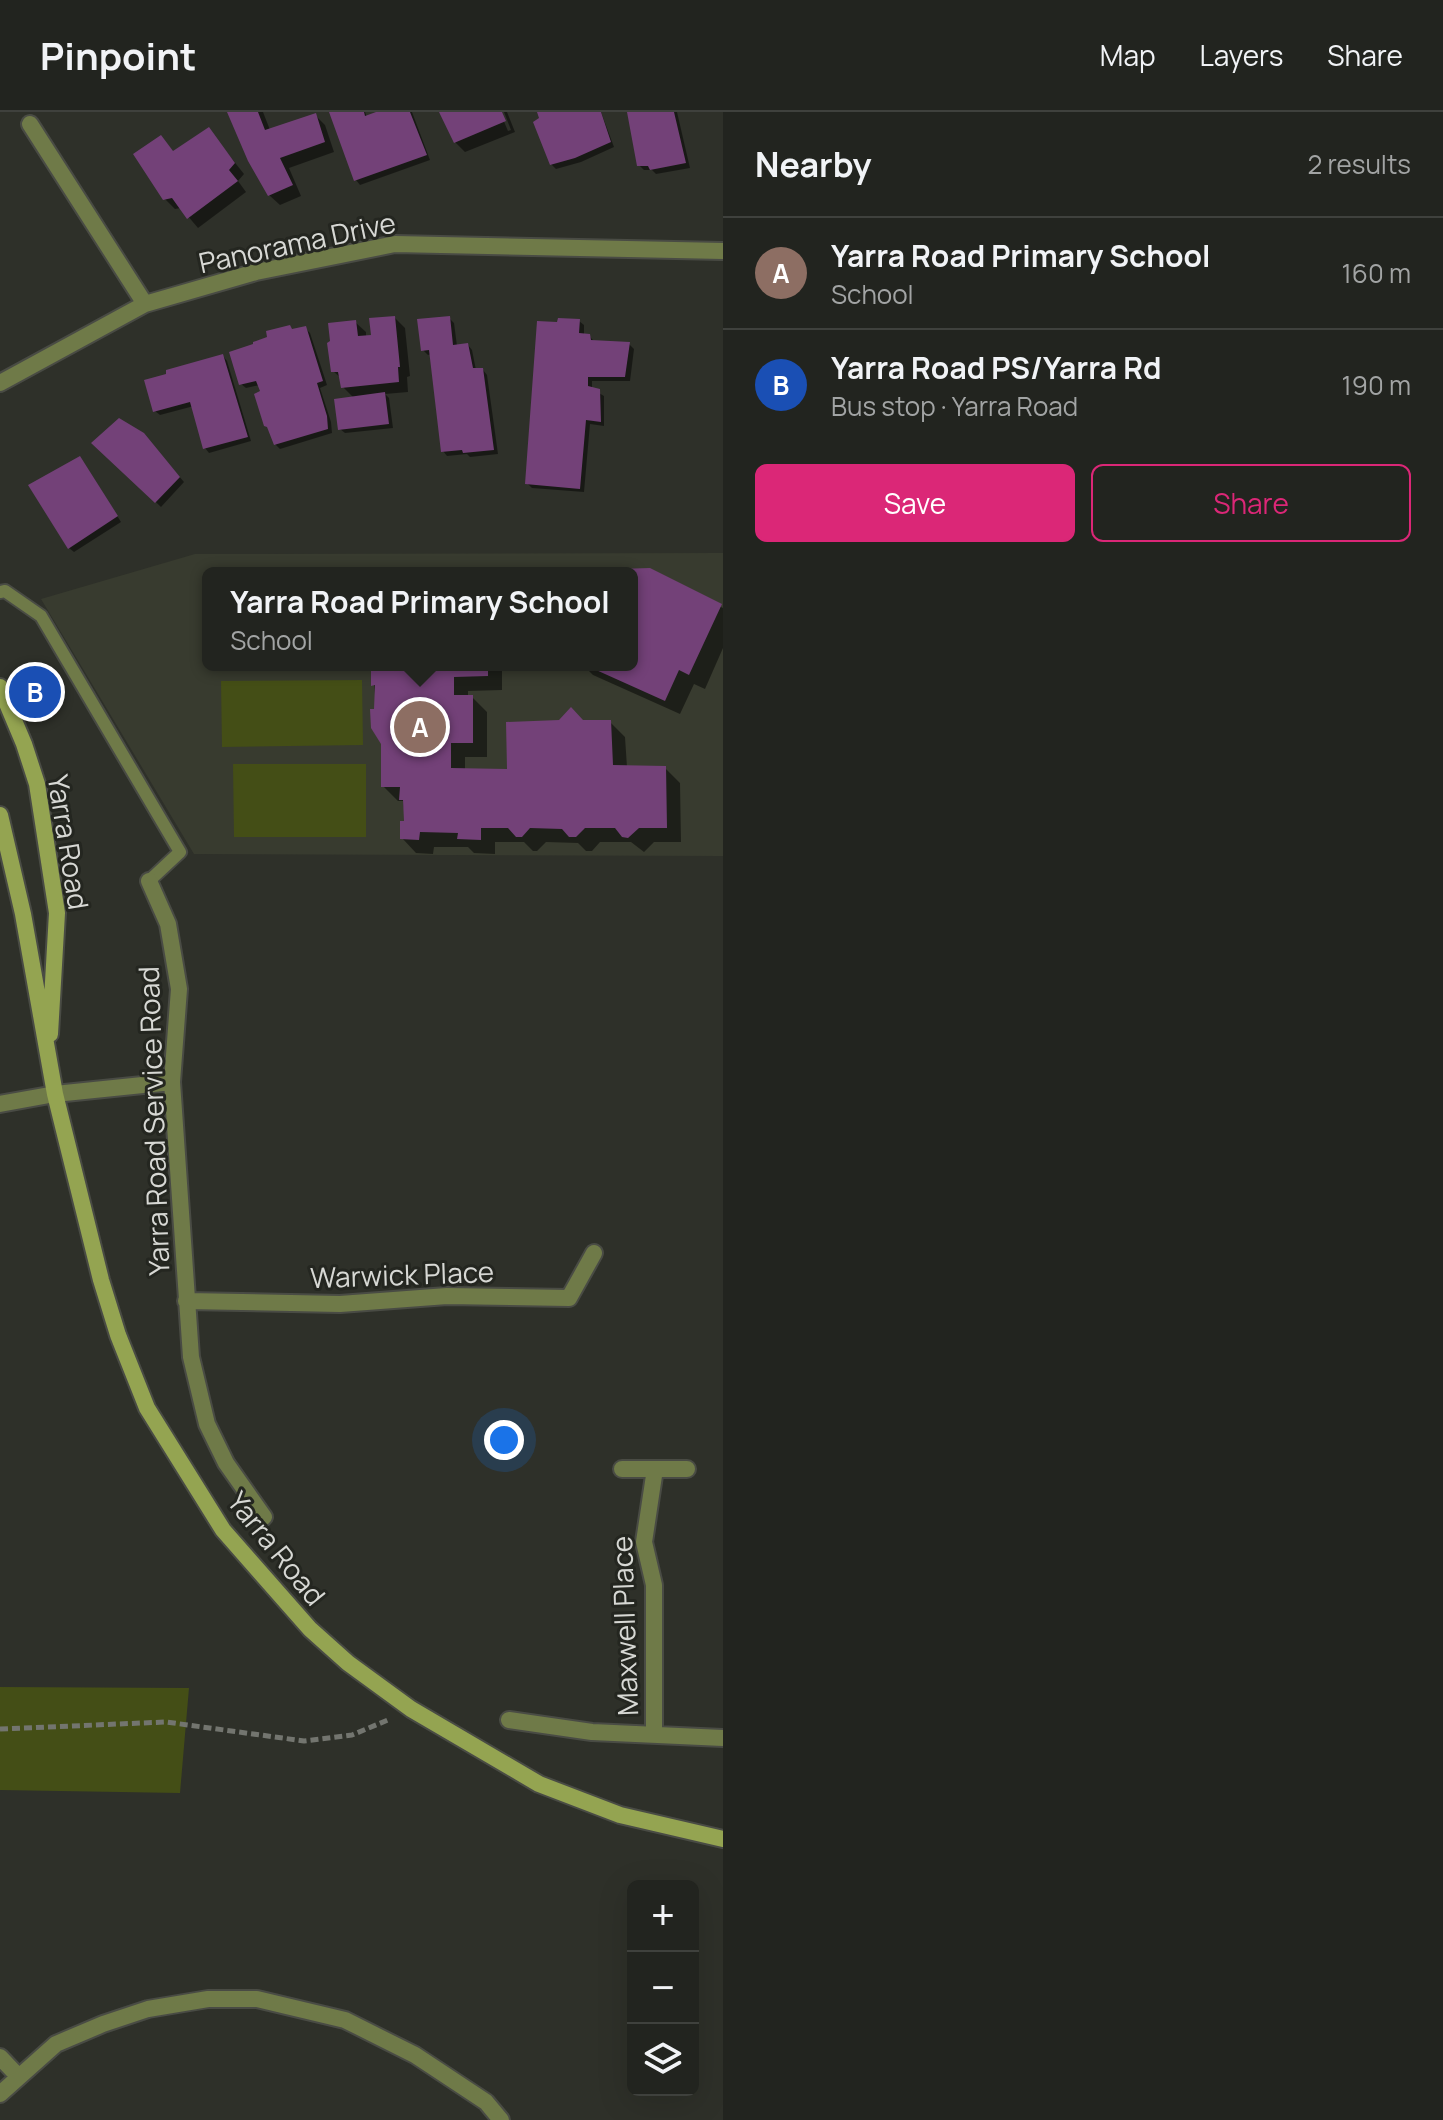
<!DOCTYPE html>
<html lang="en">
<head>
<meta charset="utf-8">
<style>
  :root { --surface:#22241f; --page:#2a2c28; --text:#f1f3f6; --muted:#a2a4a4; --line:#3f413d; --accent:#db2777 }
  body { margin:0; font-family:Manrope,sans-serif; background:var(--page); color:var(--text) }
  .controls { position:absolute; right:24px; bottom:24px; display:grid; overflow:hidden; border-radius:12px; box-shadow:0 8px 32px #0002 }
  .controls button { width:72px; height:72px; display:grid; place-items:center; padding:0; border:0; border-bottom:2px solid var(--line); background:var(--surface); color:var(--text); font:40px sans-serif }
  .you { position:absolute; left:504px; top:1328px; width:28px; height:28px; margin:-20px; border:6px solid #fff; border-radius:50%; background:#1a73e8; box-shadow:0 0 0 12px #1a73e833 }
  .badge { display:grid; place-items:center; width:52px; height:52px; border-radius:50%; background:var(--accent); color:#fff; font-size:26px; font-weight:700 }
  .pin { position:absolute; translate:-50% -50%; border:4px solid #fff; box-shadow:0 2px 8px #0006 }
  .popup { position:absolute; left:202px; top:455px; width:436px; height:104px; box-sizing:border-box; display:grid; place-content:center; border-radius:12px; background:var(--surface); filter:drop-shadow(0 2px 6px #0005); font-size:26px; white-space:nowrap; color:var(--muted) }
  .popup b { font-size:30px; color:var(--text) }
  .popup::after { content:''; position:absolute; left:50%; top:100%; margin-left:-16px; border:16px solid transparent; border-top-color:var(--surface) }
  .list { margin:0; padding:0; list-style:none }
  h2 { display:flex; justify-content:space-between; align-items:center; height:104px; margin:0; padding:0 32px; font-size:34px }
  h2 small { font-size:26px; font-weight:400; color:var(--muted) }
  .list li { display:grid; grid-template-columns:52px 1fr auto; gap:24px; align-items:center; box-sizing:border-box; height:112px; padding:0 32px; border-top:2px solid var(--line) }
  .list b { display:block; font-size:30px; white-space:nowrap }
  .list p { margin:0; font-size:26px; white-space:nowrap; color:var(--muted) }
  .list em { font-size:26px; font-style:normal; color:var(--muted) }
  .actions { display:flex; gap:16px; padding:24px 32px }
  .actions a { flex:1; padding:18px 0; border:2px solid var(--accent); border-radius:12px; text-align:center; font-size:28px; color:var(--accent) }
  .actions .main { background:var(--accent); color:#fff }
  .icon { flex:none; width:44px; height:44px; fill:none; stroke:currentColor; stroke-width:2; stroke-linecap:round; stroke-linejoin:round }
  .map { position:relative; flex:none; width:723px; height:2008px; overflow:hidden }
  header { display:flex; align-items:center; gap:48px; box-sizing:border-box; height:112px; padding:0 40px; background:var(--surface); border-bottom:2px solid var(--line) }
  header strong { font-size:38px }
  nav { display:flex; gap:44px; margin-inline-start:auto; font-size:28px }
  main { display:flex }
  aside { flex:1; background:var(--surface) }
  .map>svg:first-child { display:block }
</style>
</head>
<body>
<header>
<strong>Pinpoint</strong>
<nav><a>Map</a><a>Layers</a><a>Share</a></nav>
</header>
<main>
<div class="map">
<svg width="723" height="2008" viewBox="0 0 723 2008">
  <rect width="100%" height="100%" fill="#2e3029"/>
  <path fill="#383b2f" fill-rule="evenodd" d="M 723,441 L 723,744 L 194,742 L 41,487 L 195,442 ZM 208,461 L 632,461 L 632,553 L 208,553 Z"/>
  <path fill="#444e16" d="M 362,568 L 363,633 L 222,635 L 221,569 Z
    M 233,652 L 366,652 L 366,725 L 234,725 Z
    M 0,1575 L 189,1576 L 180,1681 L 0,1678 Z"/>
  <path fill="#0007" d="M 229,0 L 263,0 L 270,18 L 315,3 L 325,13 L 334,40 L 289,56 L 301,84 L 280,93 L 269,83 Z
    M 331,0 L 365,0 L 367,5 L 382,0 L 412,0 L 430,48 L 360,73 L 356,68 Z
    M 442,0 L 500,0 L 508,19 L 511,18 L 504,0 L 507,0 L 515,20 L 465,40 L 455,30 Z
    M 539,0 L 601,0 L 614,35 L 581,50 L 556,57 L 551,52 Z
    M 629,0 L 677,0 L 690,56 L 656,62 L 652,58 L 644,58 L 639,53 Z
    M 209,18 L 244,62 L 238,69 L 246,80 L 198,116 L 181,96 L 175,97 L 164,86 L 174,41 Z
    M 395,206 L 405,216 L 410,264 L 407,265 L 408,280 L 385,282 L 389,286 L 393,316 L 345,321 L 340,317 L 354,286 L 343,275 L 342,267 L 333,259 L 355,210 L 366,220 L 366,225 L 373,224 Z
    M 449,206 L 454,211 L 457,234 L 468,233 L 472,238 L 476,258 L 483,258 L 487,263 L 498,342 L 470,345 L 467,342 L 447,344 L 443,339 L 432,242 L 428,243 L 423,238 Z
    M 579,209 L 584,213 L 584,224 L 589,224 L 594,229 L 629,232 L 634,237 L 630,269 L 592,269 L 592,277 L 604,284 L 604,314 L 590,312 L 584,380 L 532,376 L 527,371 L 539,211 Z
    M 305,216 L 310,221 L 327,273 L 320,276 L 331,310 L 332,321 L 280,337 L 275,332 L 260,273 L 246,276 L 241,272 L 293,219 Z
    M 223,244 L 227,249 L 251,329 L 209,341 L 205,336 L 194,294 L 160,303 L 155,299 Z
    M 148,328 L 184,370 L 161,395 L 94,331 Z
    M 84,351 L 121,410 L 74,440 L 69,436 Z
    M 649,458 L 723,496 L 723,536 L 705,577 L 694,572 L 680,602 L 593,563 L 583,553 L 632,553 L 632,461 L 587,461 Z
    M 373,553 L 502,553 L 502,578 L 468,579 L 468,585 L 472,585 L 487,600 L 487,645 L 465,645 L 465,658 L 509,659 L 583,610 L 610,610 L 625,625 L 627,655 L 665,656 L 680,671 L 681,730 L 654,730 L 644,740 L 631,730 L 600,730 L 592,739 L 586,739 L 578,731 L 546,730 L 537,739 L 533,739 L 524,730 L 495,730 L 495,742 L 474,741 L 468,735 L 434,735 L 433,742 L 416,741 L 402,726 L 406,712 L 403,689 L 398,689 L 383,674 L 383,632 L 376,598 Z"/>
  <path fill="#734178" d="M 227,0 L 258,0 L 265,18 L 316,1 L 325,30 L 280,46 L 293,73 L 268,84 L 248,49 Z
    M 329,0 L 364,0 L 365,4 L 376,0 L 410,0 L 427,43 L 354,69 Z
    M 439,0 L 502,0 L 506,9 L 454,31 Z
    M 537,0 L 601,0 L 611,30 L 575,46 L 550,53 L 533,10 L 539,6 Z
    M 627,0 L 674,0 L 686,51 L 650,58 L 648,54 L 637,54 Z
    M 209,15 L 235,51 L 229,58 L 238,69 L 187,107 L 172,86 L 163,88 L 133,42 L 161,23 L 173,39 Z
    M 395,204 L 400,255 L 398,255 L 399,270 L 341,276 L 338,260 L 331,260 L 327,231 L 330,229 L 328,211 L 356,208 L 358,224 L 371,223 L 369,206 Z
    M 450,204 L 453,233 L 468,231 L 473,256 L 483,256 L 494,338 L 463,341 L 462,338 L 441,340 L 429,238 L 421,239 L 417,207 Z
    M 558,206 L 580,207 L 579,221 L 590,222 L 591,228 L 630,230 L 625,265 L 588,265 L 588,274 L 600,277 L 601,310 L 586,308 L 580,377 L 525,372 L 537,209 L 557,210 Z
    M 290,213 L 292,217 L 306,214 L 323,269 L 317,271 L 327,304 L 328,317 L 274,333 L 267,315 L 264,314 L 254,282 L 260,279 L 256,269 L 239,273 L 229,240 L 253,232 L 253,230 L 267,225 L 266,219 Z
    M 223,242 L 248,325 L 203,337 L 190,290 L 153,300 L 144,268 L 166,262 L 166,258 Z
    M 385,280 L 389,312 L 338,318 L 334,287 Z
    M 119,306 L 144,321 L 180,365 L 155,391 L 91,331 Z
    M 80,344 L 118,404 L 68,437 L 28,373 Z
    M 650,456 L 722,492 L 689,563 L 679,558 L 665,589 L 585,553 L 632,553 L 632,461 L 585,461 L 585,458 Z
    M 371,553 L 488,553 L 488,564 L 454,565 L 454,583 L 473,583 L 473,631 L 451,631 L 451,656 L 507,657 L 506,610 L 559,608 L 571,595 L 583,608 L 611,608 L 613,653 L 666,654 L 667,716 L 639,716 L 628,726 L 622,725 L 615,716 L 585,716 L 576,725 L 569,725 L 562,717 L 530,716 L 522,725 L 516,725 L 508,716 L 481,716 L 481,728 L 457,727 L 458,721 L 420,720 L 419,728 L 400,727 L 400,709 L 404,709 L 403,688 L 399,688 L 400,675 L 381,675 L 381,632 L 371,616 L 370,597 L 374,597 L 375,573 L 371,574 Z"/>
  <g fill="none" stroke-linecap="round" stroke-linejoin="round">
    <defs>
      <path id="lane" d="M 0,480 L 5,479 L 41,504 L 180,740 L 149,769"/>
      <path id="street" d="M 30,12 L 145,192
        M 0,271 L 145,192 L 256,160 L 395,132 L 723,139
        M 149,769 L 168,812 L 179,877 L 172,970 L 191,1245 L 207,1312 L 226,1351 L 264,1405
        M 0,992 L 55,982 L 172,970
        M 186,1189 L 340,1192 L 447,1184 L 569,1186 L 594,1141
        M 622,1357 L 687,1357
        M 509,1608 L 592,1620 L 723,1626
        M 654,1622 L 654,1473 L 644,1430 L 655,1357
        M 0,1945 L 18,1964
        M 0,1982 L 56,1932 L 103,1912 L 148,1897 L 208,1887 L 257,1887 L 345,1908 L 415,1943 L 486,1990 L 501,2008"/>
      <path id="secondary" d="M 0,575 L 24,632 L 37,672 L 57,801 L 50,922
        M 0,703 L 23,802 L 55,982 L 101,1168 L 118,1223 L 147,1296 L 223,1418 L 310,1517 L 348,1551 L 411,1597 L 539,1672 L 620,1703 L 723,1727"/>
    </defs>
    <use href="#lane" stroke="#494b44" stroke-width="16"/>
    <use href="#street" stroke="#494b44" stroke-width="20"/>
    <use href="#secondary" stroke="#494b44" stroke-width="20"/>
    <path stroke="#73756f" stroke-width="5" stroke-dasharray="8 4" stroke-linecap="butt" d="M 0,1617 L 166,1610 L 304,1629 L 352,1623 L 388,1608"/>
    <use href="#lane" stroke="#6f7a48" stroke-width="12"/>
    <use href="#street" stroke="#6f7a48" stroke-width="16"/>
    <use href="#secondary" stroke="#94a451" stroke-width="16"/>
  </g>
  <g text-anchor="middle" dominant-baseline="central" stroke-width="6" stroke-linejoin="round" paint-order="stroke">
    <g font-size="28" fill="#d7d8d4" stroke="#242620">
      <text transform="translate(297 130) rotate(-12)">Panorama Drive</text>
      <text transform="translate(69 730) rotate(81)">Yarra Road</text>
      <text transform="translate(153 1009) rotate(-92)">Yarra Road Service Road</text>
      <text transform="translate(402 1162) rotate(-2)">Warwick Place</text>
      <text transform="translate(277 1436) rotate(51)">Yarra Road</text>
      <text transform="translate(624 1514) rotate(-92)">Maxwell Place</text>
    </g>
  </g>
</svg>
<div class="controls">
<button>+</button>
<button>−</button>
<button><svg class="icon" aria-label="layers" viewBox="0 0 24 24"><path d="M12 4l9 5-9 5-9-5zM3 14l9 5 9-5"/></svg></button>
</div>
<div class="you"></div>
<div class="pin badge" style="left:420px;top:615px;background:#8d6e63">A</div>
<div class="popup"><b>Yarra Road Primary School</b>School</div>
<div class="pin badge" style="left:35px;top:580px;background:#1a4fb4">B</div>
</div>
<aside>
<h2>Nearby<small>2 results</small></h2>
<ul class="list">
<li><span class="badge" style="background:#8d6e63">A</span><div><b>Yarra Road Primary School</b><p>School</p></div><em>160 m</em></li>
<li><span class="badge" style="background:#1a4fb4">B</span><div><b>Yarra Road PS/Yarra Rd</b><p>Bus stop · Yarra Road</p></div><em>190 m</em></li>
</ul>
<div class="actions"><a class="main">Save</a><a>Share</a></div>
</aside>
</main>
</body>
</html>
